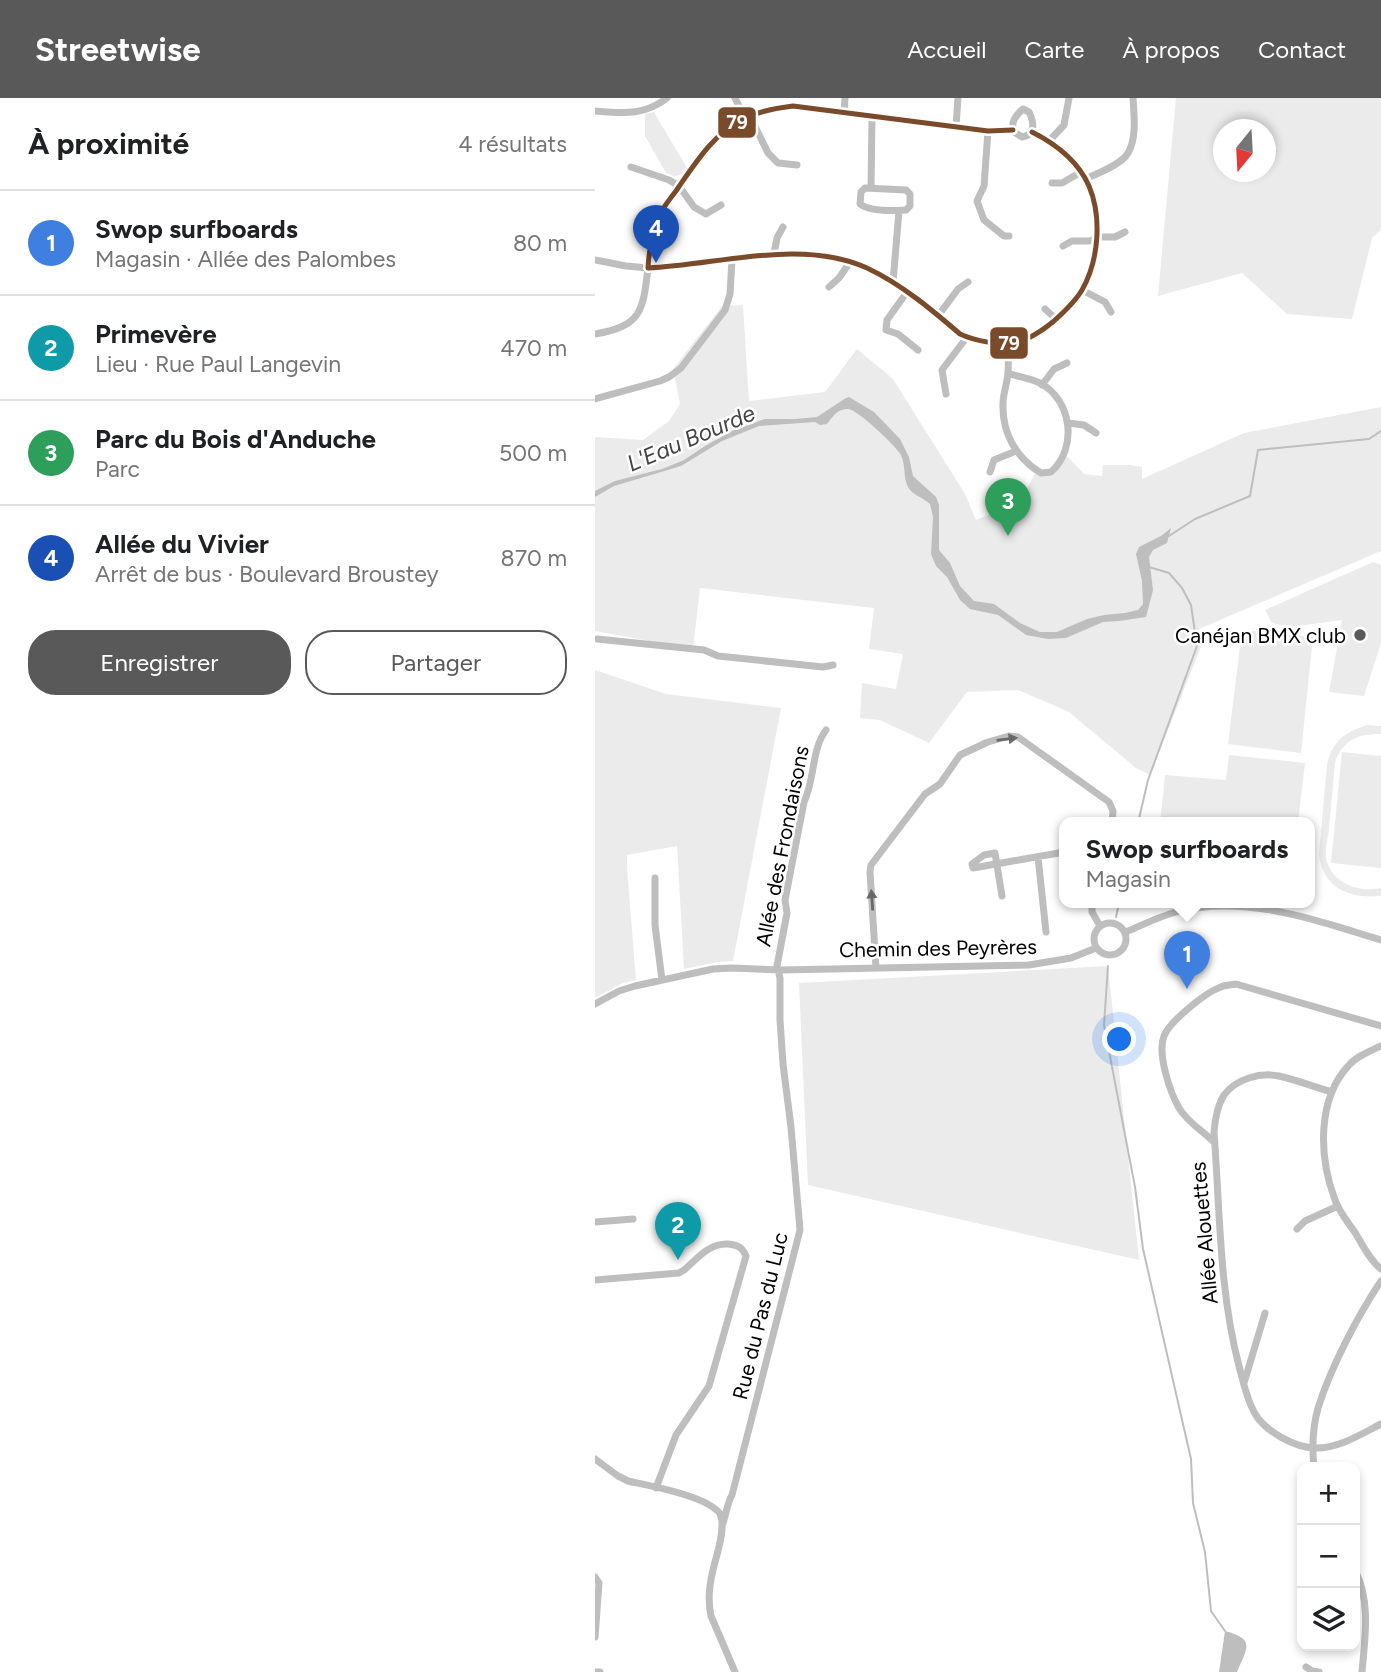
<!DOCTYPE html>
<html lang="fr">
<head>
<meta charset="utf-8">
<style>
  :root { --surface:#fff; --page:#f2f2f2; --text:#202124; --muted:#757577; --line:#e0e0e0; --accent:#595959 }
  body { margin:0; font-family:Figtree,sans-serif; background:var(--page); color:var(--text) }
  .controls { position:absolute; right:21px; bottom:21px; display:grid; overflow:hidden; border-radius:14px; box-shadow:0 4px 10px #0003 }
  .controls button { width:63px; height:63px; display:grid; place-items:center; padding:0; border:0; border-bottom:2px solid var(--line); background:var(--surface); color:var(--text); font:35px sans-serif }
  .compass { position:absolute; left:618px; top:21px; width:63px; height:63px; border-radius:50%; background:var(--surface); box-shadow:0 4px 10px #0003; rotate:198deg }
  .you { position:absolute; left:525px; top:942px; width:24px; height:24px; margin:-18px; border:5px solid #fff; border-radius:50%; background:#1a73e8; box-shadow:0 0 0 10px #1a73e833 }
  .badge { display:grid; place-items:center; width:46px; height:46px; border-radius:50%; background:var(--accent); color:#fff; font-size:23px; font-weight:700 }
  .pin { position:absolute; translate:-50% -58px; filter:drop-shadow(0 2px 4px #0008) }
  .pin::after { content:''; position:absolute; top:37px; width:24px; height:21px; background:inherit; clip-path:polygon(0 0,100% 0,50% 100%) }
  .popup { position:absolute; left:464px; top:719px; width:256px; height:91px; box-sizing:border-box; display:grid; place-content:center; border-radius:14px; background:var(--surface); filter:drop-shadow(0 2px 5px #0005); font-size:23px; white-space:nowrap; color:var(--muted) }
  .popup b { font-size:26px; color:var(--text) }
  .popup::after { content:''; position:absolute; left:50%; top:100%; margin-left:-14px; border:14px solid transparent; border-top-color:var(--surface) }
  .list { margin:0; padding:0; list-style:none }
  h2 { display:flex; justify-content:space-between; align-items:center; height:91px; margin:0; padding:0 28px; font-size:30px }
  h2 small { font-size:23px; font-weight:400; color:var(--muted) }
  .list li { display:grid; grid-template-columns:46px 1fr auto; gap:21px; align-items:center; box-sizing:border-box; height:105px; padding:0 28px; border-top:2px solid var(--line) }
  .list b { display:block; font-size:26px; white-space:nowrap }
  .list p { margin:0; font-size:23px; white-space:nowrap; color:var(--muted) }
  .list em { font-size:23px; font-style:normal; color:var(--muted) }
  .actions { display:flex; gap:14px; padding:21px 28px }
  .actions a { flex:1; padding:16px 0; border:2px solid var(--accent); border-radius:28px; text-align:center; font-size:24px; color:var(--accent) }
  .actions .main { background:var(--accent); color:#fff }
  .icon { flex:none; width:38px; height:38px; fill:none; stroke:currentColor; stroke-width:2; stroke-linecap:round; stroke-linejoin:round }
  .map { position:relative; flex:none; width:786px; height:1574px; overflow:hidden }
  header { display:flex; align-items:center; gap:42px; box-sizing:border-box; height:98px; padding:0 35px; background:var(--accent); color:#fff }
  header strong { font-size:33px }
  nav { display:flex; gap:38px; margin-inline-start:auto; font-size:24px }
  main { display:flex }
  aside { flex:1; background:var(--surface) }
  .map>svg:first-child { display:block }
</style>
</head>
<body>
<header>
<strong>Streetwise</strong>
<nav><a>Accueil</a><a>Carte</a><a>À propos</a><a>Contact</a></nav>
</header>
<main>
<aside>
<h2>À proximité<small>4 résultats</small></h2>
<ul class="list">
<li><span class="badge" style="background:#3f7fe0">1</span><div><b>Swop surfboards</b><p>Magasin · Allée des Palombes</p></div><em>80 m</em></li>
<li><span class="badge" style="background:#0f9aa8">2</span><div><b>Primevère</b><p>Lieu · Rue Paul Langevin</p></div><em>470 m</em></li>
<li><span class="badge" style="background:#2e9e5b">3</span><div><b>Parc du Bois d'Anduche</b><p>Parc</p></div><em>500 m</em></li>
<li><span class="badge" style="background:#1a4fb4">4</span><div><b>Allée du Vivier</b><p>Arrêt de bus · Boulevard Broustey</p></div><em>870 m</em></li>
</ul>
<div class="actions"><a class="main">Enregistrer</a><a>Partager</a></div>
</aside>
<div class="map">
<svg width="786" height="1574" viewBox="0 0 786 1574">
  <rect width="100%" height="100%" fill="#fff"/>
  <path fill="#ebebeb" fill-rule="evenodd" d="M 581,0 L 786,0 L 786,132 L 777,140 L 757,221 L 692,216 L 647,175 L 563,198 ZM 628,32 L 670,32 L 670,74 L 628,74 Z
    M 59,14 L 92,70 L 85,77 L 79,78 L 71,75 L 50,38 L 50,16 Z
    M 148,207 L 154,303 L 230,294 L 262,251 L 298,281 L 370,396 L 381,422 L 416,408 L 413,398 L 432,391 L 440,375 L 451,376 L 468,358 L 473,359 L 489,376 L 507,378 L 508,367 L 535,367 L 547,369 L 547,381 L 649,335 L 786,309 L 786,453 L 604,531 L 606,549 L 555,677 L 541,670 L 474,614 L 423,592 L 372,594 L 334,645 L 285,622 L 265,620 L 267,585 L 301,591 L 308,556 L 274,551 L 279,510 L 105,490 L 98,551 L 0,533 L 0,339 L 48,342 L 73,324 L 85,306 L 78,271 L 127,208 Z
    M 778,464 L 786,467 L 786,545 L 769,598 L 734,594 L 747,522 L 695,529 L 677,525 L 670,512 Z
    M 647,532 L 718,539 L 706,655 L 633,646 Z
    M 0,572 L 71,596 L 186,610 L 138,863 L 123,864 L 89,871 L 82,748 L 32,757 L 32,770 L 41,882 L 28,885 L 0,900 Z
    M 772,627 L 786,628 L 786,636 C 764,635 746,643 740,665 C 738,687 736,709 734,731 C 733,741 729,753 732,764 C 739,786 765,795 786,790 L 786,798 C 755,801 727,790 724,756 L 732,667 C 737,643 750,634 772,627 Z
    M 747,654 L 786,658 L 786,770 L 736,765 Z
    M 634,657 L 710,665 L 703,725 L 565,725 L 570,677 L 631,682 Z
    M 513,868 L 544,1162 L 213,1087 L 204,885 Z"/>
  <path fill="#bebebe" d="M 254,299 L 279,314 L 305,341 L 314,359 L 318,378 L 341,399 L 344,407 L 344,452 L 355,465 L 365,488 L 379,503 L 399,506 L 425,525 L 445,534 L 462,534 L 492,521 L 509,517 L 530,515 L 543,512 L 548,506 L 547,483 L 541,456 L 544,449 L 566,438 L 576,430 L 572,445 L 558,452 L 554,459 L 558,492 L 551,519 L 524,523 L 508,524 L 471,540 L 453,541 L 431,537 L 403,517 L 375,511 L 365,502 L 352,479 L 341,468 L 336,456 L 338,419 L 335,406 C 329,400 317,397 313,389 C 308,380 311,368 306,357 C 301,348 262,311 253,311 C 243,310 237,319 232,326 L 225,327 L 220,324 L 164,328 L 127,343 L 86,368 L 19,388 L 0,399 L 0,393 L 20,383 L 67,371 L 89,362 L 110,348 L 137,333 L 170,321 L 200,321 L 222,319 L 251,300 Z
    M 630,1533 C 661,1541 652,1550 642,1574 L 624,1574 Z"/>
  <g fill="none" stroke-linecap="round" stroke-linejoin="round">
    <path stroke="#bebebe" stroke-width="2" d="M 574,438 L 600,421 L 655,398 L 663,352 L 774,341 L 786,333
      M 543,725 L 553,682 L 602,548 L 596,507 L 587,490 L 574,475 L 554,469 L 554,470
      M 521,819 L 524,805
      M 513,868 L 509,927 L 540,1089 L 548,1151 L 596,1361 L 598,1405 L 610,1454 L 616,1513 L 630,1533"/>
    <path stroke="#bebebe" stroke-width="7" d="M 140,0 L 150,20
      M 428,11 L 434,14 C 439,24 441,37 427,39 L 419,34 C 415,24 421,17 428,11 Z
      M 0,13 C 28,15 49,18 72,0
      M 249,14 L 250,0
      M 155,18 L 173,55 L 183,65 L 202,67
      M 361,28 L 363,0
      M 418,32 L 393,33 L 198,8 C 182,10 165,13 150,20 C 120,34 101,64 83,90 C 77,99 69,107 65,117 C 57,135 54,151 53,170 C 123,167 206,140 272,170 C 306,186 336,211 365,236 C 380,243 405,248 422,244 C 435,241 448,232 459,223 C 469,214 480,204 487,192 C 504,162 507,119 494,88 C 483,63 461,46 437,34
      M 393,33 L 389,88 L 382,103 L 389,122 L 409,138 L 414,138
      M 454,43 L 469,27 L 474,0
      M 36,69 L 74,82 L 84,88 L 99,109 L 111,116 L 126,107
      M 490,81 C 502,76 527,66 533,55 C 542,40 539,17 538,0
      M 457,85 L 467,85 L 486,74
      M 270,90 L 311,92 L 315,96 L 315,108 L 311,112 C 298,113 276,114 265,106 L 266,94 Z
      M 276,90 L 277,18
      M 468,148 L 477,143 L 494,143 L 506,139 L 520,139 L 530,134
      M 179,156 L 182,140 L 188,129
      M 0,162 L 31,168 L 53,170 C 48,214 46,228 0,236
      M 298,184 L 304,113
      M 234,189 L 244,180 L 255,164
      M 487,192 L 510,204 L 516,214
      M 312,194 L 292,222 L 291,232 L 303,236 L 323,252
      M 450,211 L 461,221
      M 343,218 L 363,191 L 373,184
      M 412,245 C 413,254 414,264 413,273 C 413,284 408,294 408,306 C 407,335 421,360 446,375 L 456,374 C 483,350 477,302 445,285 C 435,280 423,279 413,275
      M 447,287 L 459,271 L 472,265
      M 351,296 L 347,272 L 372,239
      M 0,301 L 65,283 L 74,279 L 86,270 L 130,212 L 135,196 L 137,162
      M 473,325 L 489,327 L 501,335
      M 395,374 L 399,362 L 421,353
      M 2,541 L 109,552 L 123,558 L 228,569 L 238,567
      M 443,759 L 451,834
      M 60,780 L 60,827 L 67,882
      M 407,798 L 400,755 L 389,757 L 377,766 L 378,770 C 408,765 439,759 470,754
      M 497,805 L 497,814 L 505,828
      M499 841a16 16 0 1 1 32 0a16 16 0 1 1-32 0Z
      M 531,834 C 547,827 563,819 581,814 C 650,796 720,822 786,842
      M 281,870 L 275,774 L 276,767 L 330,696 L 345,686 L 365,657 L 393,644 L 414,638 L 423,639 L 514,704 L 518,713 L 517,725
      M 0,906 L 24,893 L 40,888 L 118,871 L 136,870 L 186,872 L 434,867 L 476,860 L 501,850
      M 786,948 C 775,953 762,958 754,967 C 722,1001 724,1058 739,1099 C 743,1113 753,1124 761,1136 C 768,1148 775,1162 786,1171
      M 737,994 C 719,989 702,982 684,978 C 665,974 641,981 629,997 C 622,1008 620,1021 619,1034 C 625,1112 624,1192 644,1268 C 648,1283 651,1299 659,1314 C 669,1333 700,1350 721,1350 C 745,1350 766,1336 786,1326
      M 619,1044 C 608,1033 593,1025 584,1010 C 575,994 562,956 569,938 C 574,924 611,894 626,889 C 630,887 636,887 641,886 L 786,928
      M 0,1124 L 38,1121
      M 702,1131 L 710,1123 L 743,1108
      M 0,1182 L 84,1175 L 89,1172 C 102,1161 114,1145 133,1146 C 143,1147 147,1149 151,1158 L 114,1288 L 81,1337 L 61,1390
      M 649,1285 L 670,1215
      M 0,1361 L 23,1378 L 33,1383 C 55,1388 113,1398 125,1416 C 131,1427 123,1453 120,1464 C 115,1483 112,1499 116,1518 L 140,1574
      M 719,1369 C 717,1350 718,1328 723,1310 C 736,1269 762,1219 786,1183
      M 127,1428 C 131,1418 132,1405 137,1397 L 205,1132 L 196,1029 L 188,966 L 185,922 L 185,880 L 182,868 L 192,815 L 190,802 L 209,704 C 220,682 216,652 231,632
      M 760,1472 C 776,1503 770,1540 767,1574
      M 0,1479 L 4,1485 L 0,1539
      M 711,1569 L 717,1573 L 724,1574
      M 0,1574 L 5,1574"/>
    <defs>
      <path id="bus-1" d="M 418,32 L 393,33 L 198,8 C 182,10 165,13 150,20 C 120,34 101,64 83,90 C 77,99 69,107 65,117 C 57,135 54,151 53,170 C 123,167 206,140 272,170 C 306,186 336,211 365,236 C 380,243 405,248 422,244 C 435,241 448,232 459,223 C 469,214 480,204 487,192 C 504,162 507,119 494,88 C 483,63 461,46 437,34"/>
    </defs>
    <use href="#bus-1" stroke="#fff" stroke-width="10"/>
    <use href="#bus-1" stroke="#7a4b2a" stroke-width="5"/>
  </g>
  <defs><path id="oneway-solid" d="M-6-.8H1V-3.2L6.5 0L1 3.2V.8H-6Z" transform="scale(1.75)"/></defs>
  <g fill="#686868">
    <use href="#oneway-solid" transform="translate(412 641) rotate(-7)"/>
    <use href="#oneway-solid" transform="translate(277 802) rotate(-94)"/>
  </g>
  <circle fill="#595959" stroke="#fff" stroke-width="2.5" cx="765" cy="537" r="7"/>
  <g text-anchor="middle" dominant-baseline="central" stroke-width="5" stroke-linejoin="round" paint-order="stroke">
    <g font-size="21" fill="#000" stroke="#fff" text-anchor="end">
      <text x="751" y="537">Canéjan BMX club</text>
    </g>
    <g font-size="21" fill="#000" stroke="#fff">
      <text transform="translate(187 748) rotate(-79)">Allée des Frondaisons</text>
      <text transform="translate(343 850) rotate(-1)">Chemin des Peyrères</text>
      <text transform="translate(609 1135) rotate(-95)">Allée Alouettes</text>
      <text transform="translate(165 1218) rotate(-76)">Rue du Pas du Luc</text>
    </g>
    <g font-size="23" font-style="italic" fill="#434343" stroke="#fff">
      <text transform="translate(96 340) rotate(-23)">L'Eau Bourde</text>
    </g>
  </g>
  <g stroke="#fff" stroke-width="2.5">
    <rect x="122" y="8" width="40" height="33" rx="7" fill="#7a4b2a"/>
    <rect x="394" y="228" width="40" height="34" rx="7" fill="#7a4b2a"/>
  </g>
  <g font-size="19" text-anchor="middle" font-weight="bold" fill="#fff">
    <text x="142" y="31">79</text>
    <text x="414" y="252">79</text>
  </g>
</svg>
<div class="controls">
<button>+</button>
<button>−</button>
<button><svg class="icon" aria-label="layers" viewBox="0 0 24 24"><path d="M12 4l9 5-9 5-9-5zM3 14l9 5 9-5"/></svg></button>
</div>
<svg class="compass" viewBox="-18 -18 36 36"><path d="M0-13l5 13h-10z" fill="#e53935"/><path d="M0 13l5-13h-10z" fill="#757577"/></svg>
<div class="you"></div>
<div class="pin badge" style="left:592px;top:891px;background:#3f7fe0">1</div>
<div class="popup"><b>Swop surfboards</b>Magasin</div>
<div class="pin badge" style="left:83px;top:1162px;background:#0f9aa8">2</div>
<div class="pin badge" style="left:413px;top:438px;background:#2e9e5b">3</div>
<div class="pin badge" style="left:61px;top:165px;background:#1a4fb4">4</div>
</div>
</main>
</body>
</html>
